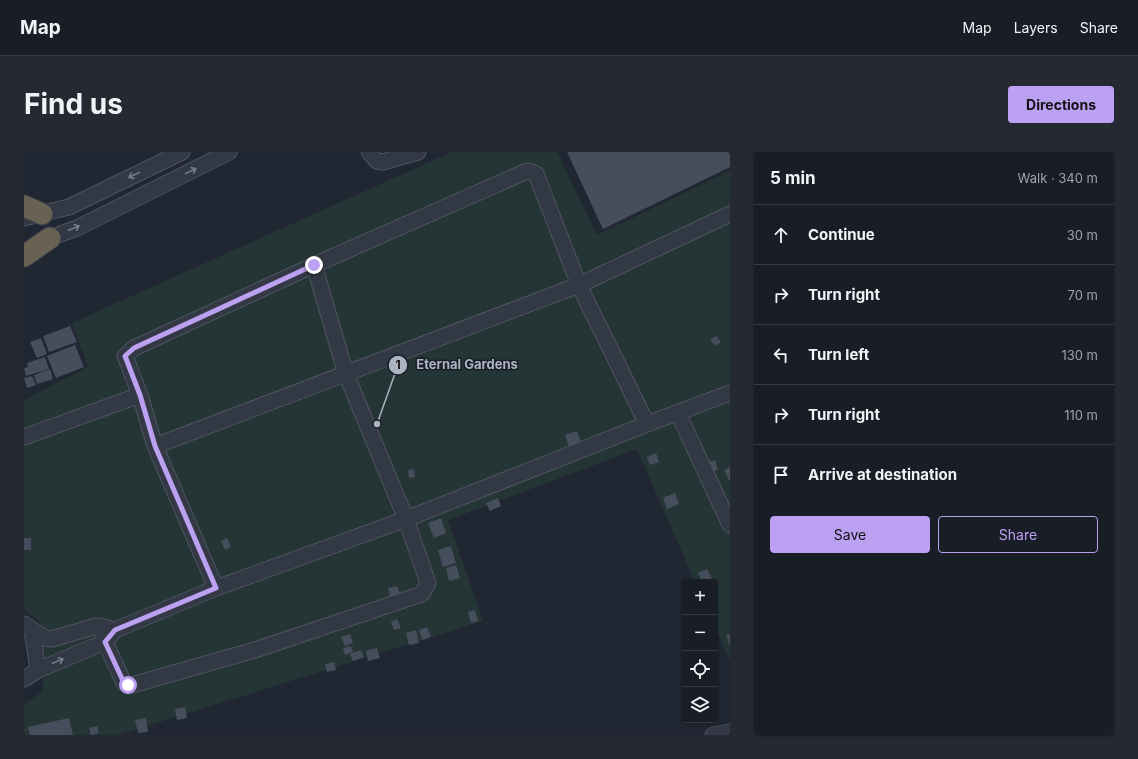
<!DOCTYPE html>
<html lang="en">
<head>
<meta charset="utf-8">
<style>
  :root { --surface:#181d26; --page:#252a32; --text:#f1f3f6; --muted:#9fa2a7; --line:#363b43; --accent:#bca0f2 }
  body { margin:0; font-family:Inter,sans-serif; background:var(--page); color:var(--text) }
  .controls { position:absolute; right:12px; bottom:12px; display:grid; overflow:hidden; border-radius:4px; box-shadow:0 1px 3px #0004 }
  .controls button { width:36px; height:36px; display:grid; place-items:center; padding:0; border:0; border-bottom:1px solid var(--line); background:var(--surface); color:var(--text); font:20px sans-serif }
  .stop { position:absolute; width:12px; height:12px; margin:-9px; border:3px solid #bca0f2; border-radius:50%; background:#fff }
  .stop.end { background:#bca0f2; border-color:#fff; box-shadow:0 1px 4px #0008 }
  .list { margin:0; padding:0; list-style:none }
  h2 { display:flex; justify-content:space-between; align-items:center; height:52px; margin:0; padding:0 16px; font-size:17px }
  h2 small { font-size:13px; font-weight:400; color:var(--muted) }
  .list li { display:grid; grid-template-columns:26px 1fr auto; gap:12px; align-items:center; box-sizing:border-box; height:60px; padding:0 16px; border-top:1px solid var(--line) }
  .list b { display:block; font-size:15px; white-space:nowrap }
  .list em { font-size:13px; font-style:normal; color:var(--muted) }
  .actions { display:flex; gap:8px; padding:12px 16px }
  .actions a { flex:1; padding:9px 0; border:1px solid var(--accent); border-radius:4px; text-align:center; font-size:14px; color:var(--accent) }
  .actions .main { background:var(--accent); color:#111 }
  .icon { flex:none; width:22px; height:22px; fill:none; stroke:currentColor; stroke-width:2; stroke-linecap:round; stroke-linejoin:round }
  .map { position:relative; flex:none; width:706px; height:583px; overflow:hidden; border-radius:4px }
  header { display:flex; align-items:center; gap:24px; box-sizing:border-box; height:56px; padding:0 20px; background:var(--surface); border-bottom:1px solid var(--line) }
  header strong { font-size:19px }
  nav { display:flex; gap:22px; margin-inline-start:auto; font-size:14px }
  .intro { display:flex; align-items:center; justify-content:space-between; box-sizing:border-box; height:96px; padding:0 24px }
  h1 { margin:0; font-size:28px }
  .button { padding:10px 18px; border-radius:4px; background:var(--accent); color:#111; font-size:14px; font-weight:700 }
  main { display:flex; gap:24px; padding:0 24px }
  aside { flex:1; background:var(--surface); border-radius:4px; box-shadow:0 1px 3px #0004 }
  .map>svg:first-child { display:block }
</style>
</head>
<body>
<header>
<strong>Map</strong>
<nav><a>Map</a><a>Layers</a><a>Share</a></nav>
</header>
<div class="intro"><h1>Find us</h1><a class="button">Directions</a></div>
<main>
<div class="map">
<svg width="706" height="583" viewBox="0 0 706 583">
  <rect width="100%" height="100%" fill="#202733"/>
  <path fill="#253536" d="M 428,0 L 533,0 L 573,83 L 706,19 L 706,509 L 691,475 L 691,430 L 671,430 L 613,297 L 424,368 L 459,469 L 94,583 L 0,583 L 0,552 L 19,539 L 18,473 L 0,457 L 0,248 L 64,215 L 48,171 Z"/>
  <path fill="#464e5d" d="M 543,0 L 706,0 L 706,15 L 579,77 Z
    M 46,174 L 53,190 L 25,200 L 19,184 Z
    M 692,184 L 697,190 L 691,194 L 686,188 Z
    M 17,186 L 23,202 L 13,206 L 6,190 Z
    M 51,193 L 60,215 L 32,226 L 23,204 Z
    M 21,205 L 25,217 L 2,224 L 0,216 L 4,215 L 3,211 Z
    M 26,217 L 29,227 L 13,232 L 10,223 Z
    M 8,224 L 12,233 L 3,236 L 0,226 Z
    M 553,279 L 557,291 L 545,295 L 541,283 Z
    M 632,301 L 635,310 L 626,313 L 623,305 Z
    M 691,308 L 694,318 L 685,321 L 681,311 Z
    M 706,315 L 706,328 L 705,328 L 700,318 Z
    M 390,317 L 391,325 L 385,326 L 384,318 Z
    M 651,341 L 655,352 L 643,357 L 639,346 Z
    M 474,346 L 477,354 L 466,359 L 462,351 Z
    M 417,366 L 422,381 L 410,386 L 404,371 Z
    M 0,386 L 7,386 L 7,398 L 0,398 Z
    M 203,386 L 207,395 L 201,398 L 197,389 Z
    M 427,394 L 432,411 L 419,415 L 414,398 Z
    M 432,413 L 436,426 L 425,429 L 422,416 Z
    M 683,417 L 688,427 L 678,430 L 674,421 Z
    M 373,434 L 376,442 L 366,445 L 364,436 Z
    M 451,458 L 454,469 L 447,471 L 444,460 Z
    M 373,467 L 377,476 L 370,478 L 367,470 Z
    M 403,475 L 407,485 L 398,488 L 395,478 Z
    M 392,478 L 395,491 L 385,493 L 382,481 Z
    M 326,482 L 329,491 L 321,494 L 317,485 Z
    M 706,482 L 706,494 L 702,483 Z
    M 327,494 L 329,500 L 321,503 L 319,496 Z
    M 353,496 L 356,506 L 344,509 L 342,499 Z
    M 337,498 L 340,505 L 329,509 L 326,502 Z
    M 310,510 L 312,518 L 303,520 L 301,512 Z
    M 161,555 L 163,566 L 153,568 L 151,557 Z
    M 45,566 L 49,583 L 6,583 L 4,575 Z
    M 122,566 L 124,580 L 114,581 L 111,568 Z
    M 73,574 L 75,581 L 67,583 L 65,576 Z"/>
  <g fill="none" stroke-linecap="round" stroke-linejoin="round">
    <defs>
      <path id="minor" d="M 345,0 L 353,9 L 359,10 L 394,0
        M 0,66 L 45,55 L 158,0
        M 17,89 L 53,76 L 205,0
        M 654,261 L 706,373
        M 0,285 L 116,243
        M 131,294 L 555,133 L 706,62
        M 192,436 L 131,294 L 116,243 L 101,204 L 110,196 L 290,113 L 503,19 L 508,20 L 512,22 L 555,133 L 623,272
        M 0,472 L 21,486 L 28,487 L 72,474 L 84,476
        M 76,474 L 81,490 L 100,531 L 104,533 L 108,533 L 231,498 L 398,442 L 404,431 L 382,367 L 322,222 L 290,113
        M 8,478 L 14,518
        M 0,527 L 14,518 L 81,490 L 91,478 L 192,436 L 382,367 L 623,272 L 706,241
        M 689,583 L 706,580"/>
      <path id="highway" d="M 0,54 L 18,62
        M 0,104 L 26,86"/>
    </defs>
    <use href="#minor" stroke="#4e545f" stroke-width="17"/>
    <use href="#highway" stroke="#3b414b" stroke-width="23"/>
    <use href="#minor" stroke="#333944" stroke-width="15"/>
    <use href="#highway" stroke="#696151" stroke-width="21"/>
  </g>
  <defs><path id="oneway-shaft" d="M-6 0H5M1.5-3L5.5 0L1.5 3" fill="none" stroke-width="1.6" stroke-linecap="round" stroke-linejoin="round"/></defs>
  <g stroke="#767d89">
    <use href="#oneway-shaft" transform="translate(167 19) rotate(-26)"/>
    <use href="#oneway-shaft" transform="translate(110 23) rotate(154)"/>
    <use href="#oneway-shaft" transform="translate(50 76) rotate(-22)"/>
    <use href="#oneway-shaft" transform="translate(34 509) rotate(-22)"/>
  </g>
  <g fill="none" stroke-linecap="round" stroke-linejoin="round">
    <path stroke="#bca0f2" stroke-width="5" d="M 104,533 L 100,531 L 81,490 L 91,478 L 192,436 L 131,294 L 116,243 L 101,204 L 110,196 L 290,113"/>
  </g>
  <path fill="none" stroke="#adb4c1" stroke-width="1.5" d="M353 272L374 213"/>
  <g fill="#adb4c1" stroke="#191e28" stroke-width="1.5">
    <circle cx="353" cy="272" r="4"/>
    <circle cx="374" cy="213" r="10"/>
  </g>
  <g font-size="12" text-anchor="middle" font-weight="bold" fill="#111">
    <text x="374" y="217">1</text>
  </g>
  <g font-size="13" text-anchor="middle" font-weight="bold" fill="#adb4c1" stroke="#191e28" stroke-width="3" stroke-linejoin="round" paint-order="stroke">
    <text x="443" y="217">Eternal Gardens</text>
  </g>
</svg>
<div class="controls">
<button>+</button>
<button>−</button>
<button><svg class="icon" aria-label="locate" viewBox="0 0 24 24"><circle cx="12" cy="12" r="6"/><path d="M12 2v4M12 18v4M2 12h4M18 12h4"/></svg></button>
<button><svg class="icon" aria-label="layers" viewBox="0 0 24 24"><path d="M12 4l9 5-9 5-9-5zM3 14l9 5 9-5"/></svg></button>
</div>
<div class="stop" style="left:104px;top:533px"></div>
<div class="stop end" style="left:290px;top:113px"></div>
</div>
<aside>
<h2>5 min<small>Walk · 340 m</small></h2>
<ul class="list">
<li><svg class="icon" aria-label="ahead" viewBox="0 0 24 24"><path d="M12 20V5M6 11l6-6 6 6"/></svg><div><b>Continue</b></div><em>30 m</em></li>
<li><svg class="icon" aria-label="right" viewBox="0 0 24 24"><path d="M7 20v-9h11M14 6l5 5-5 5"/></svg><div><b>Turn right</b></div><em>70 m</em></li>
<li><svg class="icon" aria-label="left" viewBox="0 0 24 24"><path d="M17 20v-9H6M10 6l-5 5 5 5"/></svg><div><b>Turn left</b></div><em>130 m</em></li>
<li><svg class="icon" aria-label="right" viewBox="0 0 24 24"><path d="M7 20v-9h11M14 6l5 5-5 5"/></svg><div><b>Turn right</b></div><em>110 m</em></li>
<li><svg class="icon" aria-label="arrive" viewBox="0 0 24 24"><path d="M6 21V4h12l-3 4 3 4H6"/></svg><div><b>Arrive at destination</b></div></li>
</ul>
<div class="actions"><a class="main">Save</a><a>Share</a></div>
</aside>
</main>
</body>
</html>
